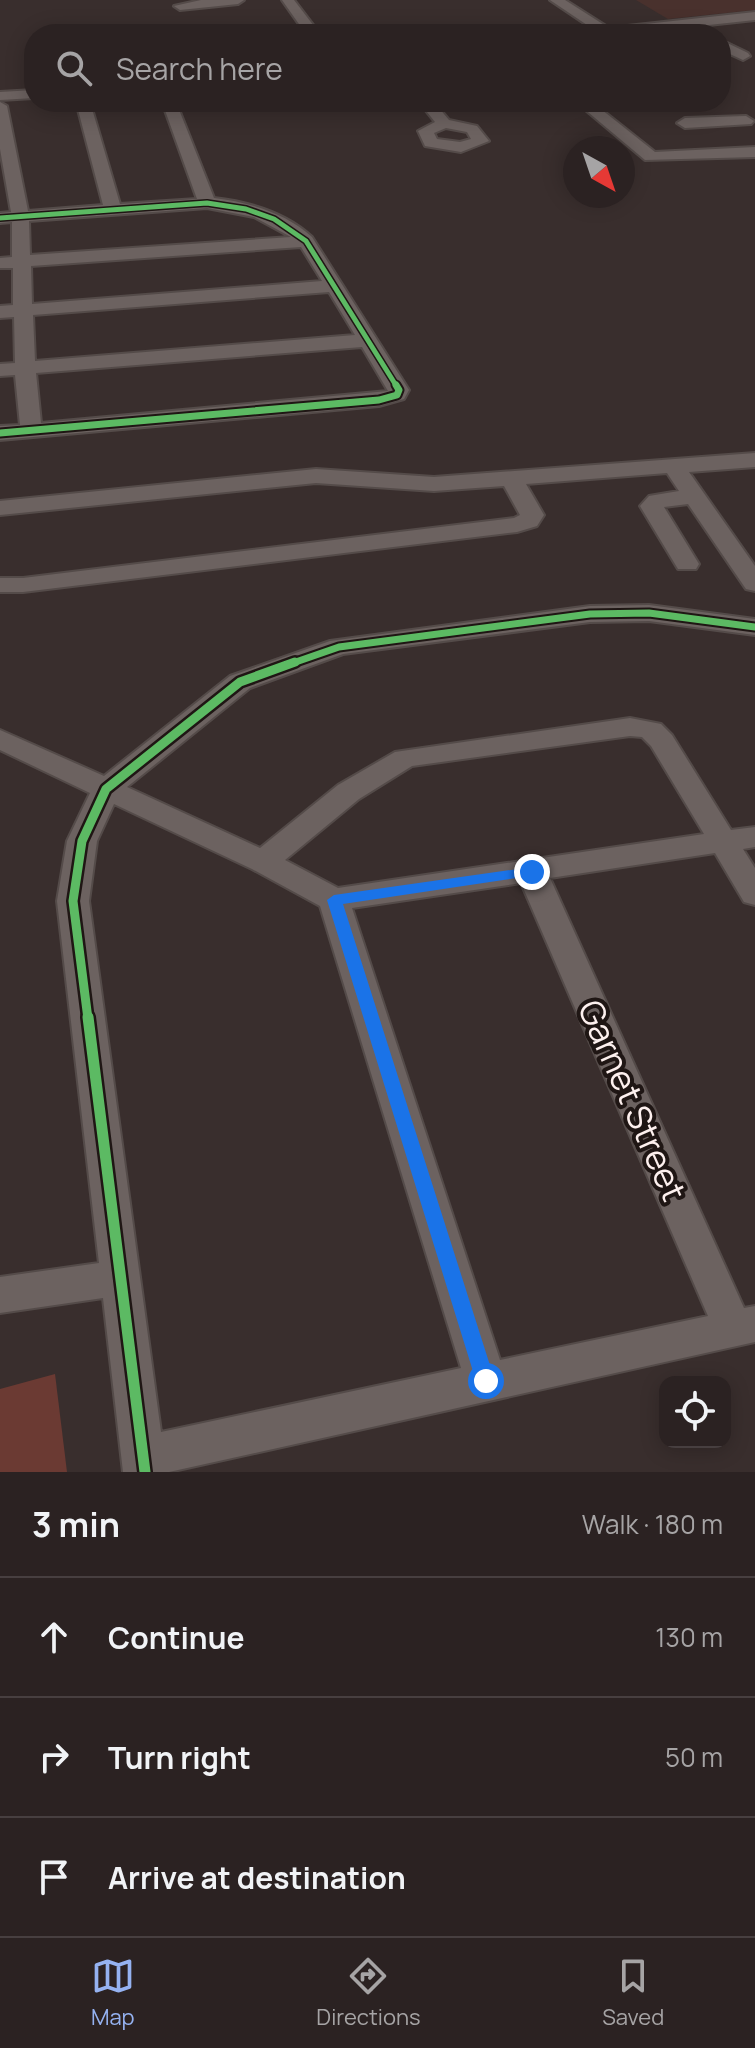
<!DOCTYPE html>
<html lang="en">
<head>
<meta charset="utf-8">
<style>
  :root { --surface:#2b2222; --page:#332a2a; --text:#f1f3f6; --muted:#a6a4a5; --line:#473f40; --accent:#95b2f1 }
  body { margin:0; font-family:Manrope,sans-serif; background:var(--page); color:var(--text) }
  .controls { position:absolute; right:24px; bottom:24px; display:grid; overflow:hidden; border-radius:16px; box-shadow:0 4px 20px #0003 }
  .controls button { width:72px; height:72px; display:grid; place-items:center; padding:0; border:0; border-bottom:2px solid var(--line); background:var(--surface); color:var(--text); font:40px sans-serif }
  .compass { position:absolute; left:563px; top:136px; width:72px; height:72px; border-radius:50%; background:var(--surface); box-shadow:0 4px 20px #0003; rotate:140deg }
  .stop { position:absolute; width:24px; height:24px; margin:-18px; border:6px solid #1a73e8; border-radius:50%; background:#fff }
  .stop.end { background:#1a73e8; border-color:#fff; box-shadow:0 2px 8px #0008 }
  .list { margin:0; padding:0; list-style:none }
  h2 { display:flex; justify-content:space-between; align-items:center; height:104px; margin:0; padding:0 32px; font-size:34px }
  h2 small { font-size:26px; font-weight:400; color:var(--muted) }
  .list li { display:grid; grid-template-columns:52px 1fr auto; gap:24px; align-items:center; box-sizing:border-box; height:120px; padding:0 32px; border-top:2px solid var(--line) }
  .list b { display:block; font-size:30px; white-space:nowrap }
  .list em { font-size:26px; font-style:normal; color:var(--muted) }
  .icon { flex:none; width:44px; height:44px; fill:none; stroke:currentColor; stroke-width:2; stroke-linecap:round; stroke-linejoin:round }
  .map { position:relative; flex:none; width:755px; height:1472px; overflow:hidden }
  .search { position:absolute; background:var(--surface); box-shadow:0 4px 20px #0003; left:24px; right:24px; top:24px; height:88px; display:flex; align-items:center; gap:20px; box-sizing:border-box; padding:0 28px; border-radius:32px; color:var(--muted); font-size:30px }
  .sheet { height:464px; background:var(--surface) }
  nav { display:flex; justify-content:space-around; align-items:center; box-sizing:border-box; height:112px; border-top:2px solid var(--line); background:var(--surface); font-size:22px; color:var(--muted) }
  nav a { display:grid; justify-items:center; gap:4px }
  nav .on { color:var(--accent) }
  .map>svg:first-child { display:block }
</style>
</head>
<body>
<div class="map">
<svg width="755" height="1472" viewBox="0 0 755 1472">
  <rect width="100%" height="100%" fill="#392e2d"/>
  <path fill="#49312d" d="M 636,0 L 755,0 L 755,10 L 668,19 Z"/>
  <path fill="#6b3a33" d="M 55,1374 L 67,1472 L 0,1472 L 0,1389 Z"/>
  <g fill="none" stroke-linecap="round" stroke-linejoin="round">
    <defs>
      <path id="minor" d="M 201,0 L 244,0 L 238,4 L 180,10 L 174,6 Z
        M 282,0 L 294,0 L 320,34 L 306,34 Z
        M 550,0 L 565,0 L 609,28 L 755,12 L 755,20 L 625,34 L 581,34 L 593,29 Z
        M 721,40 L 748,53 L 750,56 L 743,60 L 721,50 Z
        M 34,90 L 34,98 L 0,100 L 0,92 Z
        M 0,102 L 7,106 L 28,211 L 103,205 L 76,102 L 90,102 L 120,204 L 197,199 L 162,102 L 176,102 L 214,198 C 249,202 286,213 312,237 L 409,390 L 404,399 L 379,406 L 0,440 L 0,426 L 20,425 L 15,375 L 0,376 L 0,364 L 15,363 L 14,317 L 0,318 L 0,306 L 13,305 L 13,268 L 0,268 L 0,258 L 12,257 L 12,222 L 0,223 L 0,213 L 11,212 L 0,149 ZM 207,208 L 254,217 L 291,237 L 30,255 L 29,221 ZM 301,247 L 322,281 L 32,304 L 31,266 ZM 329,292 L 355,335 L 35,361 L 33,315 ZM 362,347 L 388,391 L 41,423 L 36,373 Z
        M 419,102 L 434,102 L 449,120 L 477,126 L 489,141 L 461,152 L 425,146 L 418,131 L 435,122 ZM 446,128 L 467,132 L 471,139 L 460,142 L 437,139 L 434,133 Z
        M 576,102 L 592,102 L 655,152 L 755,147 L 755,157 L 645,160 Z
        M 746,116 L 754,121 L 751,124 L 685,128 L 677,123 L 685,118 Z
        M 755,453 L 755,467 L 689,472 L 755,566 L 755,591 L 746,589 L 688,504 L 664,507 L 699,564 L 696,569 L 678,569 L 640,506 L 649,496 L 679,491 L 667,473 L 526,484 L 544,515 L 537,526 L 517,532 L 23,592 L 0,592 L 0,578 L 23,578 L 514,518 L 520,515 L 504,486 L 434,491 L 316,483 L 0,515 L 0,501 L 316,469 L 434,477 Z
        M 649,605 L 755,619 L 755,635 L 649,621 L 590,622 L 343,654 L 250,688 L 127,787 L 260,848 L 338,785 L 395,752 L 630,718 L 661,724 L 672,735 L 731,830 L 755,827 L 755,847 L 743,849 L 755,868 L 755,905 L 744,902 L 715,853 L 550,878 L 744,1308 L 755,1306 L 755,1342 L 169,1472 L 123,1472 L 103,1298 L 0,1313 L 0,1277 L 99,1263 L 57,901 L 67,841 L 90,793 L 0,750 L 0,730 L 104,776 L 230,676 L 330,641 L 590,606 ZM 630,736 L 642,737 L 651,746 L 704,834 L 338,888 L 285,860 L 359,799 L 412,766 ZM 114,804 L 252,869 L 320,906 L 461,1368 L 161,1432 L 89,901 L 97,841 ZM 521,883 L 708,1316 L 500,1360 L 352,908 Z"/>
    </defs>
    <use href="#minor" stroke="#544b49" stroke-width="4"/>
    <use href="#minor" fill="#6c6260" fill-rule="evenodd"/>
    <defs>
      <path id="cycleway-far3" d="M 0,218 L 207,203 L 246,209 L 274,219 L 306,241 L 397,387"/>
      <path id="cycleway-far2" d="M 0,433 L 379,400 L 397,395 L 399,390 L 396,385
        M 290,664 L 339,647 L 590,614 L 649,613 L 755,627"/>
      <path id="cycleway-far1" d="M 88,1019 L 73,901 L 82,841 L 106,789 L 240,682 L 295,662"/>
      <path id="cycleway" d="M 88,1017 L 145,1472"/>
    </defs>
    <use href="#cycleway-far3" stroke="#1f1614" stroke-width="8"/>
    <use href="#cycleway-far2" stroke="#1f1614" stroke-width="11"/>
    <use href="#cycleway-far1" stroke="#1f1614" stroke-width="14"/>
    <use href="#cycleway" stroke="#1f1614" stroke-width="16"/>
    <use href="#cycleway-far3" stroke="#5cba63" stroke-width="5"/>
    <use href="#cycleway-far2" stroke="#5cba63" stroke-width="7"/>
    <use href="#cycleway-far1" stroke="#5cba63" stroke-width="9"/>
    <use href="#cycleway" stroke="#5cba63" stroke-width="11"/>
  </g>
  <path fill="#1a73e8" d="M 532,867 L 539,872 L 537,875 L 343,904 L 495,1381 L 493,1387 L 486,1390 L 479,1387 L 476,1381 L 327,900 L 334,895 Z"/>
  <g text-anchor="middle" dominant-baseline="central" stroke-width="8" stroke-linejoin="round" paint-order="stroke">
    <g font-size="34" fill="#fdf0ee" stroke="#1f1614">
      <text transform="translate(633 1100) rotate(66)">Garnet Street</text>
    </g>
  </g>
</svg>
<div class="controls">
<button><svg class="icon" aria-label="locate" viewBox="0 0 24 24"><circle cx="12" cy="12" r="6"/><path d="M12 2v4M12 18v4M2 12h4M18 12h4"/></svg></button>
</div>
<svg class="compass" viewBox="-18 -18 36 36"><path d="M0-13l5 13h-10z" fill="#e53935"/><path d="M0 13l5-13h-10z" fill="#a6a4a5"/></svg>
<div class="stop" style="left:486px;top:1381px"></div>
<div class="stop end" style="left:532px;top:872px"></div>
<div class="search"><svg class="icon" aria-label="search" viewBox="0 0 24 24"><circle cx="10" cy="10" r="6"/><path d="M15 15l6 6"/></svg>Search here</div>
</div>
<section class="sheet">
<h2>3 min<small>Walk · 180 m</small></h2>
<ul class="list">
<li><svg class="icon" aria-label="ahead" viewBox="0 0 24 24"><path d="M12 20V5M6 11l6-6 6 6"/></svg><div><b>Continue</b></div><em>130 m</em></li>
<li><svg class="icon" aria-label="right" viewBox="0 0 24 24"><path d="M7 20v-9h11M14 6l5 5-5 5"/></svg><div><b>Turn right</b></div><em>50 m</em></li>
<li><svg class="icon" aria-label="arrive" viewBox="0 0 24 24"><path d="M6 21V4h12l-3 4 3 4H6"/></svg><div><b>Arrive at destination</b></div></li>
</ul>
</section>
<nav>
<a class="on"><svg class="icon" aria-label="map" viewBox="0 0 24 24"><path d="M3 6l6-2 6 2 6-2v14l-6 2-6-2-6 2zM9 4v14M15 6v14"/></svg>Map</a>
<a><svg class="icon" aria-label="directions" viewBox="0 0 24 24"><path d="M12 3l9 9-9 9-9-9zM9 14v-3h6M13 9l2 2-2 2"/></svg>Directions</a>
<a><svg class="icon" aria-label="saved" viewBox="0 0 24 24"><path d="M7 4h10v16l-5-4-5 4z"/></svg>Saved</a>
</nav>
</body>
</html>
